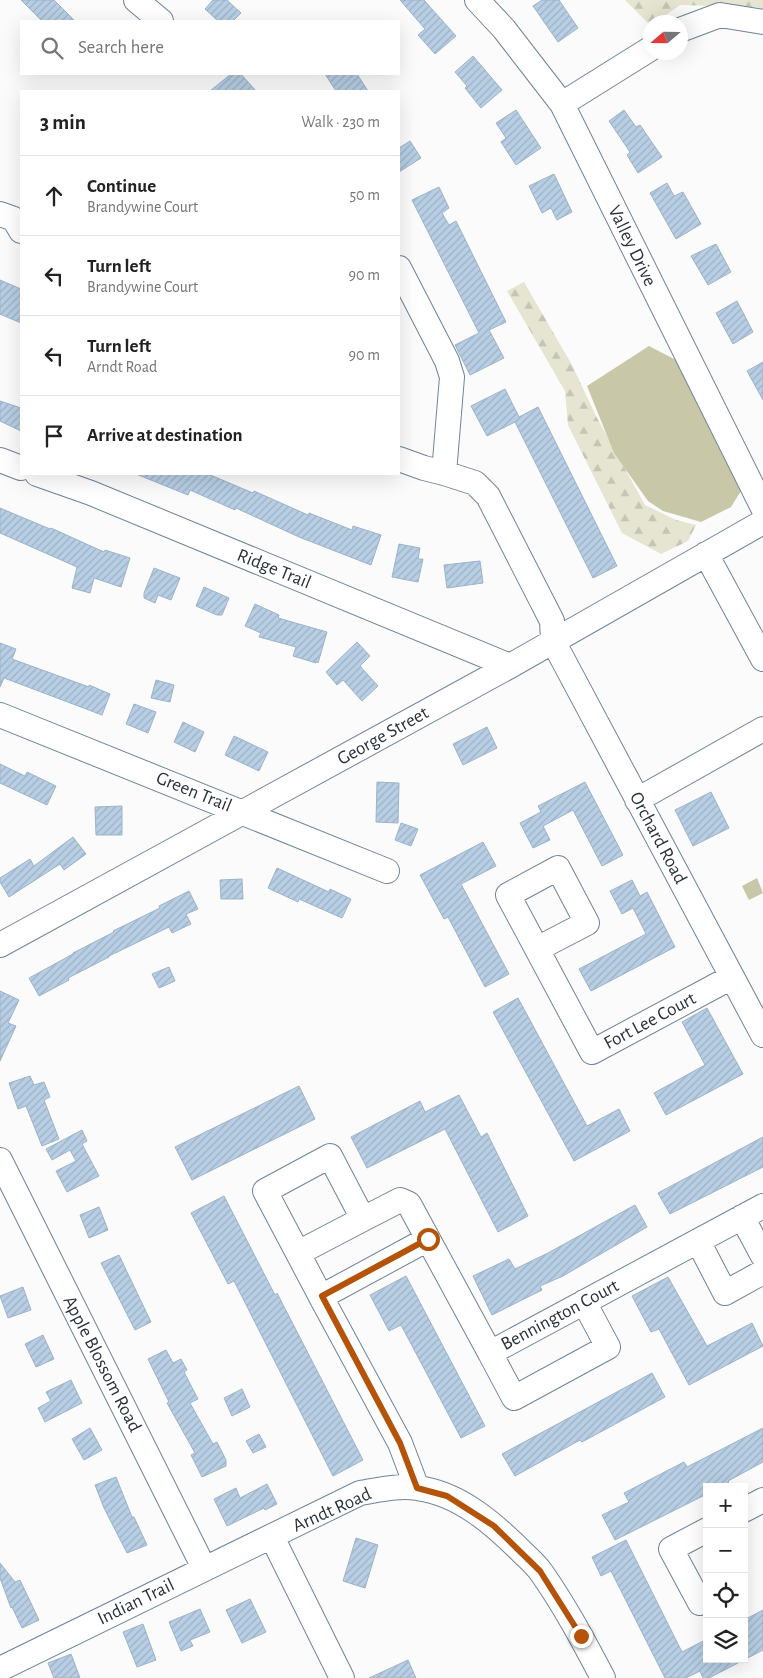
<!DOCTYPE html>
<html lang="en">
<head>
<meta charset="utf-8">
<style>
  :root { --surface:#fff; --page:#f6f6f6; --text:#222; --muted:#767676; --line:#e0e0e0 }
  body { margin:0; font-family:"Alegreya Sans",sans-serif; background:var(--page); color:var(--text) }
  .controls { position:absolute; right:15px; bottom:15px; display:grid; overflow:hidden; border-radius:0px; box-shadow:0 5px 20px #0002 }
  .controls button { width:45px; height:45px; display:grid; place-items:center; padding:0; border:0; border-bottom:1px solid var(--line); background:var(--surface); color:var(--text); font:25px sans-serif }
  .compass { position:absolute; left:643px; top:15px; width:45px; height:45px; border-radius:50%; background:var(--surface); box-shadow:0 5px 20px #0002; rotate:250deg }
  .stop { position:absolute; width:15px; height:15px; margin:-11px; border:4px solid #b45309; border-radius:50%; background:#fff }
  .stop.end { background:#b45309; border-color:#fff; box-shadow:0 1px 5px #0008 }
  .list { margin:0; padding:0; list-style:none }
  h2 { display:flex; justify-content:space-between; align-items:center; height:65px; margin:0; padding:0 20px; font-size:21px }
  h2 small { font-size:16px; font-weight:400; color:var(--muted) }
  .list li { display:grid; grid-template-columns:32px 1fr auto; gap:15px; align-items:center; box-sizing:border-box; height:80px; padding:0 20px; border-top:1px solid var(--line) }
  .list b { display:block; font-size:19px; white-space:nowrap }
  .list p { margin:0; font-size:16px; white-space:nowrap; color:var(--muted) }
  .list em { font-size:16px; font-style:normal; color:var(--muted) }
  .icon { flex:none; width:28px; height:28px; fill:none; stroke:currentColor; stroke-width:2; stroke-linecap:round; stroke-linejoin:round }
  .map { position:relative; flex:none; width:763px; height:1678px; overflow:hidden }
  .search { position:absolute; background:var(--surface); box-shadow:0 5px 20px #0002; left:20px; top:20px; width:380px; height:55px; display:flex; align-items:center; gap:12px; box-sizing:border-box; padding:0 18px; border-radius:0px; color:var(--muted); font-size:19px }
  .panel { position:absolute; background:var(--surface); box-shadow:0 5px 20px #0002; left:20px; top:90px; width:380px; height:385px; border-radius:0px }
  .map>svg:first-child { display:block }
</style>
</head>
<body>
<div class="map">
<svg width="763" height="1678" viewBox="0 0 763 1678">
  <defs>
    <pattern id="forest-firs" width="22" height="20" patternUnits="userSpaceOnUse" patternTransform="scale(1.25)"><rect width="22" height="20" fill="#e5e5d1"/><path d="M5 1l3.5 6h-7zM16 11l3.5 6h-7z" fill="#c4c5b4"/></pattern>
    <pattern id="building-hatch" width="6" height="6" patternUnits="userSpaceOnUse" patternTransform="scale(1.25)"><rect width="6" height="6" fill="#b7cee4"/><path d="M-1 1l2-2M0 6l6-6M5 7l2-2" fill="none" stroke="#9db1c4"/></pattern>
  </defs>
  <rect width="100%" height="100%" fill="#fbfbfb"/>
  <path fill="url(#forest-firs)" d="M 625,0 L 763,0 L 763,9 L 755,7 L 680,5 L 656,22 L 650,22 L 650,25 Z
    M 524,282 L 572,365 L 596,416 L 645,505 L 676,520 L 696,525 L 688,541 L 661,554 L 622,533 L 568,425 L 565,391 L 507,291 Z"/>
  <path fill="#c8c8a8" d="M 649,346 L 676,360 L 744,486 L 731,507 L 701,522 L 663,511 L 648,501 L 614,453 L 587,386 Z
    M 757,878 L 763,893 L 749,900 L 742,886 Z"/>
  <path fill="url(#building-hatch)" stroke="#9db3c9" d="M 21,0 L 54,0 L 75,21 L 42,21 Z
    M 213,0 L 227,0 L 241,13 L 233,21 L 218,21 L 205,9 Z
    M 400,0 L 424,0 L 456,36 L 435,54 L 418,35 L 425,29 Z
    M 542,0 L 559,0 L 578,28 L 558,42 L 533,6 Z
    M 473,56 L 502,90 L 481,108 L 465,88 L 467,86 L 455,72 Z
    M 231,74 L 241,74 L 256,91 L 210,91 Z
    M 325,74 L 357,74 L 368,91 L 336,91 Z
    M 516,110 L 541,148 L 516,165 L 501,142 L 506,138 L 496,123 Z
    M 624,110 L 636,127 L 640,125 L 662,157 L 638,173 L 627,155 L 630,152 L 609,121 Z
    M 410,141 L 421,158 L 399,172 L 399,148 Z
    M 554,174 L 572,212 L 557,220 L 551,208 L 542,213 L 529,186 Z
    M 667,183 L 674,196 L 683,192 L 701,224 L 676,239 L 650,193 Z
    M 439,187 L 449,208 L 442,213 L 449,225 L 456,221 L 506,322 L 489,330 L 504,358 L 470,375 L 455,345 L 479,333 L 412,200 Z
    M 716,244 L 731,272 L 708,285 L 691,256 Z
    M 0,280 L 21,289 L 21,323 L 0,314 Z
    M 737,301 L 753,332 L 733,344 L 716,313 Z
    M 763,362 L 763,400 L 747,371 Z
    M 505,389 L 519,417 L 538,407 L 617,566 L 593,578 L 515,422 L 487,436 L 471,406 Z
    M 0,401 L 21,408 L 21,431 L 0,421 Z
    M 136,474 L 208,474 L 253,493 L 254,491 L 308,515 L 309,513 L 352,530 L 353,526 L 381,535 L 371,565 L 299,537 L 236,508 L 235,510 L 190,490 L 188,495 Z
    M 0,508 L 50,529 L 51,528 L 104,552 L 105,550 L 130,558 L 121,587 L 94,578 L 90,593 L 72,588 L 77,567 L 0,533 Z
    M 399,544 L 420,548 L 418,559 L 423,559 L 418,582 L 392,577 Z
    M 480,561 L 483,583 L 447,588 L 444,565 Z
    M 154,568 L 180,578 L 171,600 L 158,595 L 155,603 L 144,598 L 144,593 Z
    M 204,587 L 229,598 L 222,615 L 217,615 L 196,606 Z
    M 255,604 L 279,615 L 278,618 L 327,632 L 318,663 L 316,661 L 316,663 L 293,656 L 296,647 L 259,637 L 261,633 L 245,626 Z
    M 357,642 L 370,656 L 360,666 L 378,686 L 362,701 L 343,680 L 337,685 L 326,672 Z
    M 0,643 L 16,649 L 12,659 L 89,687 L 89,685 L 110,694 L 102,715 L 4,678 L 0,687 Z
    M 156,680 L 174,685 L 170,702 L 151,698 Z
    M 134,704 L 156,712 L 148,733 L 126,724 Z
    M 183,722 L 204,732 L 195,752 L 174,742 Z
    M 487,727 L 497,748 L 463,765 L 453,744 Z
    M 234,736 L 268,752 L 259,771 L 225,755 Z
    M 0,764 L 25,776 L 27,772 L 56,786 L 47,805 L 0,783 Z
    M 377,782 L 399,783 L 398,823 L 376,822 Z
    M 585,782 L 623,855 L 602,866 L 573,810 L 543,826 L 550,840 L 533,848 L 520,823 L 541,812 L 538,806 Z
    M 711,792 L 729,828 L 693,846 L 675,810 Z
    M 122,806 L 122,835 L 96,835 L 95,807 Z
    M 401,823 L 418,829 L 411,846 L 395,840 Z
    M 73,837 L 86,854 L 64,870 L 60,864 L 9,897 L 0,882 L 0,878 L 30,859 L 34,866 Z
    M 483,842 L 496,866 L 461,884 L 509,974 L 485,987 L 448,917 L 444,919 L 420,875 Z
    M 277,868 L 329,892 L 330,889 L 351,899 L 342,918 L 299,899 L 298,902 L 268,888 Z
    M 242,879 L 243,899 L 221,899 L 220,880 Z
    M 632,880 L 640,896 L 647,892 L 675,947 L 591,991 L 579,969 L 646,934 L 633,908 L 622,914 L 610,891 Z
    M 189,891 L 198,909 L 186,914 L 191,924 L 172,933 L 169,927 L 109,956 L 109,957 L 68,978 L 69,980 L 39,996 L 29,978 L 73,954 L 73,953 L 114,932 L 113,931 L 160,908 L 159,906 Z
    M 169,967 L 175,981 L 159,988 L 152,974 Z
    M 0,991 L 19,1000 L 8,1023 L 16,1026 L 0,1061 Z
    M 518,998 L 587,1126 L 619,1109 L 630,1131 L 574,1161 L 493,1012 Z
    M 707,1008 L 743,1074 L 666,1115 L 654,1093 L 705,1065 L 682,1022 Z
    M 30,1076 L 34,1085 L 44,1082 L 50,1097 L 44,1100 L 59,1139 L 42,1146 L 26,1106 L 18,1109 L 9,1083 Z
    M 299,1086 L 315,1119 L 192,1180 L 175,1147 Z
    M 459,1095 L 481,1137 L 487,1133 L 528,1216 L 498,1232 L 445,1129 L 367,1168 L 351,1137 L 420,1101 L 425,1112 Z
    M 82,1130 L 87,1141 L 82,1144 L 99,1176 L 67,1192 L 56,1171 L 76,1161 L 70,1150 L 52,1160 L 46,1149 Z
    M 763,1137 L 763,1167 L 670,1214 L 658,1193 Z
    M 224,1196 L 275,1295 L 277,1293 L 363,1460 L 333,1476 L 234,1281 L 228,1284 L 191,1213 Z
    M 635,1205 L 647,1227 L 563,1276 L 540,1286 L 542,1290 L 492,1315 L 473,1276 L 509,1259 L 515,1269 L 548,1253 Z
    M 99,1207 L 108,1230 L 89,1238 L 80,1215 Z
    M 119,1255 L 151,1322 L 135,1330 L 101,1263 Z
    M 406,1276 L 485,1426 L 461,1438 L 401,1325 L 389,1331 L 370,1295 Z
    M 668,1277 L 707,1346 L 752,1323 L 763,1346 L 689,1385 L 659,1329 L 651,1332 L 632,1296 Z
    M 23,1287 L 31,1310 L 8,1318 L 0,1296 Z
    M 43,1335 L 54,1359 L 36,1367 L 25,1344 Z
    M 166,1350 L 173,1363 L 181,1359 L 187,1370 L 184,1372 L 198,1399 L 190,1403 L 213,1444 L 217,1442 L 226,1460 L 226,1466 L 202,1477 L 191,1455 L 195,1453 L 167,1403 L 169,1402 L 148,1359 Z
    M 652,1373 L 665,1397 L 582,1442 L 580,1440 L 515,1476 L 502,1454 Z
    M 71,1380 L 82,1403 L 45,1422 L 38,1408 L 51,1401 L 46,1392 Z
    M 242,1389 L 250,1407 L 232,1416 L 224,1398 Z
    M 90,1428 L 102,1450 L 84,1460 L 72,1439 Z
    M 763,1428 L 763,1462 L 728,1481 L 729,1482 L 720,1487 L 707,1487 L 707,1494 L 615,1540 L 602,1515 L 629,1502 L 624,1493 L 684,1462 L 687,1467 Z
    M 259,1434 L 266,1447 L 253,1453 L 246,1441 Z
    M 116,1477 L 132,1517 L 134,1517 L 147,1545 L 127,1553 L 104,1508 L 95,1485 Z
    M 267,1484 L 277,1504 L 265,1510 L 264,1508 L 227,1526 L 214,1499 L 236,1488 L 240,1498 Z
    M 356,1538 L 378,1545 L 365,1588 L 343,1581 Z
    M 626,1540 L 682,1652 L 707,1639 L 707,1659 L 744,1659 L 744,1620 L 763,1610 L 763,1650 L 709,1678 L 703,1678 L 700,1671 L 686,1678 L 665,1678 L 611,1571 L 601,1576 L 592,1557 Z
    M 0,1563 L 15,1582 L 20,1580 L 39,1620 L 22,1628 L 12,1607 L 11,1608 L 0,1578 Z
    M 250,1599 L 266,1632 L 242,1643 L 226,1610 Z
    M 200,1609 L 210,1632 L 190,1640 L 193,1646 L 181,1651 L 169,1622 Z
    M 143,1624 L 156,1660 L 137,1667 L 123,1632 Z
    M 71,1654 L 80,1678 L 54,1678 L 48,1663 Z
    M 408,1660 L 416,1678 L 369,1678 Z"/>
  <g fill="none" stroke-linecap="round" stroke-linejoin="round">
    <defs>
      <path id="minor" d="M 136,0 L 161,21
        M 477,0 L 504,29 L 562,104 L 763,508
        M 680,30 L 720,15 L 763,22
        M 562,104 L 650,49
        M 0,214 L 14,219 L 21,231
        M 399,268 L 447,361 L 452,377 L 444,473
        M 399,459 L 424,468 L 444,473 L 475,483 L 488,496 L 552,621 L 553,641 L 763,1035
        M 0,460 L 21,468
        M 37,474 L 91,493 L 510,666
        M 706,554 L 763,659
        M 0,715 L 387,871
        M 637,800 L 763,729
        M 0,945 L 510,666 L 763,522
        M 537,949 L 587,923 L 558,868 L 508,895 L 592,1052 L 732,977
        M 0,1160 L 204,1568
        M 742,1217 L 763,1256
        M 698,1241 L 725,1293 L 763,1272
        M 298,1253 L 363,1219
        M 321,1297 L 265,1191 L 330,1156 L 363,1219 L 400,1200 L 409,1204 L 490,1353 L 763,1206
        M 490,1353 L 514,1398 L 608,1347 L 584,1302
        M 417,1488 L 400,1443 L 321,1297 L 428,1239
        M 744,1510 L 763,1500
        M 707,1530 L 671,1549 L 700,1603 L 707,1599
        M 272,1537 L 342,1678
        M 0,1669 L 360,1493 C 379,1490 398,1485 417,1488 C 459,1493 494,1524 523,1553 C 529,1559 536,1565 541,1572 C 565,1606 584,1642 603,1678"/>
    </defs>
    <use href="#minor" stroke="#6e8498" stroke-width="26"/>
    <use href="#minor" stroke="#fff" stroke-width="24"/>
  </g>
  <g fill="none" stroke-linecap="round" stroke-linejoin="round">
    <path stroke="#b45309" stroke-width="6" d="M 428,1239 L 322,1296 L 400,1443 L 417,1488 L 447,1496 L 494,1526 L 540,1571 L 581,1636"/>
  </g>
  <g text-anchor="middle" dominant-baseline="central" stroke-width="4" stroke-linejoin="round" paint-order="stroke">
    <g font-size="19" fill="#29323b" stroke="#fff">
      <text transform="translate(632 246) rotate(64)">Valley Drive</text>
      <text transform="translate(274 569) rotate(22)">Ridge Trail</text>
      <text transform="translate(383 736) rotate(-29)">George Street</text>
      <text transform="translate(194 792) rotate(22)">Green Trail</text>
      <text transform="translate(658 838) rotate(62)">Orchard Road</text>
      <text transform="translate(650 1021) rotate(-28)">Fort Lee Court</text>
      <text transform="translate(560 1315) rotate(-28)">Bennington Court</text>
      <text transform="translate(102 1364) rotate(63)">Apple Blossom Road</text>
      <text transform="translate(332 1510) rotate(-24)">Arndt Road</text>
      <text transform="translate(136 1602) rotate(-26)">Indian Trail</text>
    </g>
  </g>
</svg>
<div class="controls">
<button>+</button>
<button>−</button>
<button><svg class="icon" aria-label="locate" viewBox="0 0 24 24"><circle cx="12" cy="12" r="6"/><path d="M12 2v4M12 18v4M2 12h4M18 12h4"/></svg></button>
<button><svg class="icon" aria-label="layers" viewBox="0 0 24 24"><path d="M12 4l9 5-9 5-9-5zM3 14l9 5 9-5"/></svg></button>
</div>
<svg class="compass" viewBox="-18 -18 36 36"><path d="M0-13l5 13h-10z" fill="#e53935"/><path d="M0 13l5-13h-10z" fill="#767676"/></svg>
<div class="stop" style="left:428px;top:1239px"></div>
<div class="stop end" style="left:581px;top:1636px"></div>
<div class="search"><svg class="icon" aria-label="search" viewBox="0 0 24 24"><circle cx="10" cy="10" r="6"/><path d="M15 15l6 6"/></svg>Search here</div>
<section class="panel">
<h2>3 min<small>Walk · 230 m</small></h2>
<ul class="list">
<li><svg class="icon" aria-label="ahead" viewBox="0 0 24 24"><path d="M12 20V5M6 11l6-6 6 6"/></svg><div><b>Continue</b><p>Brandywine Court</p></div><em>50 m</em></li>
<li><svg class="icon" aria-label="left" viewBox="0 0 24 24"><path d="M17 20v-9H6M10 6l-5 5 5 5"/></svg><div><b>Turn left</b><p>Brandywine Court</p></div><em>90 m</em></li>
<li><svg class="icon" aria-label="left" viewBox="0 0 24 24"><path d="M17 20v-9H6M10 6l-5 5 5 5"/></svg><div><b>Turn left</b><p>Arndt Road</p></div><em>90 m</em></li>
<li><svg class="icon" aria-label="arrive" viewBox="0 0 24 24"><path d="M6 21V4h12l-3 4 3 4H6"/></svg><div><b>Arrive at destination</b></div></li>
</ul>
</section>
</div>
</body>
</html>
